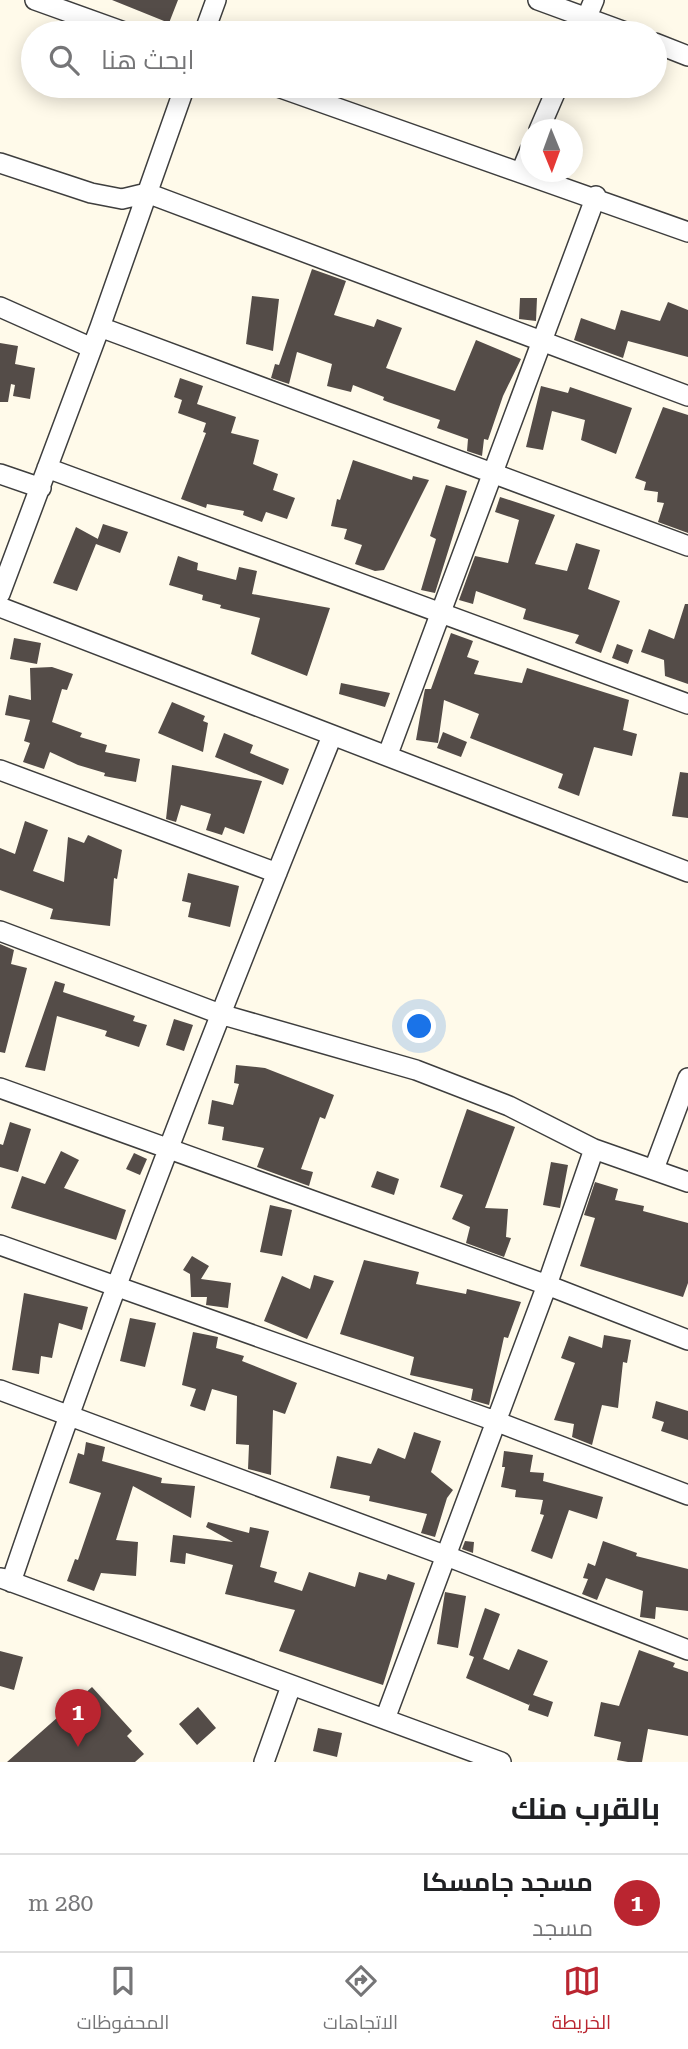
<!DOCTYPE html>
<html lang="ar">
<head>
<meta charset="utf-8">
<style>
  :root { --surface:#fff; --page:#f6f6f6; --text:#202124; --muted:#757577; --line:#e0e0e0; --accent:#ba2530 }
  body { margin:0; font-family:"Roboto Serif",Cairo,serif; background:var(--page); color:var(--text); direction:rtl }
  .compass { position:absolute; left:520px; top:119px; width:63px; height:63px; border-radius:50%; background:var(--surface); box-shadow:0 4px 18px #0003; rotate:179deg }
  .you { position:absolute; left:420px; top:1027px; width:24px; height:24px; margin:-18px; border:5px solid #fff; border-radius:50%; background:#1a73e8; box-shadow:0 0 0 10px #1a73e833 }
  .badge { display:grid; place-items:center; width:46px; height:46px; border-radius:50%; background:var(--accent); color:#fff; font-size:23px; font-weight:700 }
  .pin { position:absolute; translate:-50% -58px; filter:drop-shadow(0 2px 4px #0008) }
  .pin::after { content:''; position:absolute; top:37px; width:24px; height:21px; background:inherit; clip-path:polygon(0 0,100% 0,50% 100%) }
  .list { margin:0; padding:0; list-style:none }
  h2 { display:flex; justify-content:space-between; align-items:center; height:91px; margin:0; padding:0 28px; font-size:30px }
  h2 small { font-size:23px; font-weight:400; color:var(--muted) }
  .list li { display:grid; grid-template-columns:46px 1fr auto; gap:21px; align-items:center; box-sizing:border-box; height:98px; padding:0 28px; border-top:2px solid var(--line) }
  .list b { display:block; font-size:26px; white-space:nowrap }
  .list p { margin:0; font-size:23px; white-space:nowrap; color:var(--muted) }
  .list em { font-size:23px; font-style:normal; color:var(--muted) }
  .icon { flex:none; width:38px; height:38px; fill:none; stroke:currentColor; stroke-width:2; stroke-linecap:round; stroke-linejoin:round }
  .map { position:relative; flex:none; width:688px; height:1762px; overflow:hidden; direction:ltr }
  .search { position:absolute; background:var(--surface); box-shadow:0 4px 18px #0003; left:21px; right:21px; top:21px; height:77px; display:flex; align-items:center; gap:18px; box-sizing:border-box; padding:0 24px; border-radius:38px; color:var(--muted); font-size:26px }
  .sheet { height:189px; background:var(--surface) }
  nav { display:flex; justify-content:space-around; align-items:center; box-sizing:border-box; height:98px; border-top:2px solid var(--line); background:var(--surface); font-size:19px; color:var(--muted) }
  nav a { display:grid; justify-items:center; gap:4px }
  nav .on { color:var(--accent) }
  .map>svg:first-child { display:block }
</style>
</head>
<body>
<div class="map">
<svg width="688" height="1762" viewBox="0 0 688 1762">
  <rect width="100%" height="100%" fill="#fffaea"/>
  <path fill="#544c48" d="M 112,0 L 178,0 L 169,23 Z
    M 312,269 L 346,281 L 334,315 L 374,327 L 377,319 L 402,328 L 386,368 L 455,391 L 476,340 L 521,359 L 503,396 L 488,440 L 484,439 L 482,456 L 467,451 L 468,439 L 437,428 L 440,420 L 388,402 L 383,400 L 384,397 L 353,385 L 351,392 L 327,386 L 332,364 L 297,352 L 289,384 L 271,378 L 275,364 L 279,365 Z
    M 252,296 L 279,299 L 273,351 L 246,344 Z
    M 520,298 L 537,298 L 536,321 L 519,319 Z
    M 668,302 L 688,310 L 688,357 L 628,341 L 623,358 L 574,340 L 581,318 L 615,330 L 621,310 L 660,321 Z
    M 0,343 L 18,346 L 15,364 L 35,368 L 30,399 L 13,396 L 15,385 L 11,384 L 8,402 L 0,402 Z
    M 180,378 L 203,386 L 197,404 L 236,417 L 231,433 L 259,440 L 253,464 L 278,474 L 273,490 L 295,498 L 287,519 L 266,512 L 262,522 L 243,515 L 244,511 L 207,504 L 206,508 L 181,499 L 206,433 L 203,432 L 206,423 L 178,413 L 182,400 L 174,397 Z
    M 541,386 L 568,393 L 570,387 L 632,408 L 616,454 L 581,440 L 585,420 L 552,411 L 543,450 L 526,447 Z
    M 663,407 L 688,415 L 688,533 L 658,522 L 664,503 L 657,502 L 658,492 L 644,490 L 646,482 L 635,478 Z
    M 353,460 L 412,480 L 413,476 L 429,480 L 384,570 L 375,571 L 355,564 L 362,545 L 344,539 L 347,529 L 331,526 L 337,499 L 340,500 Z
    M 446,485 L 467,491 L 435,593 L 421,590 L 436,539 L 430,536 Z
    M 500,497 L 555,515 L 535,564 L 567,571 L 576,543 L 600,550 L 588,589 L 620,601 L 601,653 L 575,643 L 579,635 L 523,619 L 526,609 L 476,591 L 473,604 L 459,600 L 475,556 L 508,563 L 519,520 L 495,512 Z
    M 103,524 L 128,532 L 120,553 L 96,544 Z
    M 76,527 L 98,539 L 77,591 L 53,583 Z
    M 178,556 L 198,563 L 197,570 L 236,580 L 239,567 L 257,571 L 252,594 L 330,608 L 307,676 L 251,654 L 260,618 L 220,608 L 221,605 L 202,600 L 203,595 L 169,585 Z
    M 685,604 L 688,604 L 688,684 L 665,676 L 664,660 L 641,652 L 649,629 L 674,639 Z
    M 451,633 L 473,641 L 467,657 L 479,661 L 474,674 L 522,683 L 527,668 L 629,700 L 623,730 L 637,734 L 632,756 L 594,747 L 579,796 L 558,788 L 563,774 L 470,738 L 479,714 L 444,700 L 438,743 L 416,740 L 424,694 L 425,689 L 431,689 Z
    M 14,638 L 41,643 L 37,664 L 10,659 Z
    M 617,644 L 633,650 L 628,664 L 612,658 Z
    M 52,667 L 73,674 L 67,690 L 62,689 L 52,722 L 82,733 L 80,737 L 107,745 L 105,752 L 140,759 L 136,782 L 104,776 L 105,773 L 78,765 L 50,752 L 44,769 L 23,762 L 30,743 L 24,741 L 30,720 L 5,715 L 9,695 L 31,700 L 30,668 Z
    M 341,683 L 390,693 L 385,707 L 339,694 Z
    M 172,702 L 205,716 L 203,721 L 208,723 L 203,752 L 158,733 Z
    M 443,732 L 467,742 L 461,757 L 437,748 Z
    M 224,733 L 253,745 L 250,753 L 289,769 L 283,785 L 215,757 Z
    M 172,765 L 262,781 L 244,834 L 225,827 L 222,835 L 206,830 L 211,814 L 181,805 L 176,822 L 166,819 Z
    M 680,772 L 688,773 L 688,818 L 672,816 Z
    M 25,821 L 48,830 L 33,871 L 64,882 L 68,837 L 84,843 L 88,835 L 122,850 L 117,879 L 114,878 L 110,926 L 50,919 L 53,909 L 0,890 L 0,848 L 15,854 Z
    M 188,873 L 239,886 L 230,927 L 188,917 L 191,903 L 182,901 Z
    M 0,944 L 14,950 L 11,964 L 27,968 L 5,1053 L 0,1052 Z
    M 55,981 L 65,984 L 63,992 L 135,1016 L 133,1021 L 147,1025 L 139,1047 L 105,1036 L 107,1031 L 57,1016 L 45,1071 L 25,1067 Z
    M 174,1019 L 193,1025 L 184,1051 L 166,1045 Z
    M 236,1065 L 265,1068 L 334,1095 L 325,1119 L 320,1117 L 301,1169 L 313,1172 L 309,1186 L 257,1167 L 264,1148 L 222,1140 L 224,1127 L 208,1124 L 212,1100 L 233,1105 L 239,1084 L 234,1083 Z
    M 467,1109 L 515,1127 L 485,1208 L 508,1209 L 506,1237 L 511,1238 L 504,1257 L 466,1243 L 470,1227 L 452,1219 L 463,1195 L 440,1187 Z
    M 10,1122 L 31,1129 L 18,1172 L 0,1167 L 0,1144 L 3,1145 Z
    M 61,1151 L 79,1160 L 64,1188 L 126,1210 L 116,1240 L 11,1208 L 22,1176 L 45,1184 Z
    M 134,1153 L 147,1159 L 140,1175 L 126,1169 Z
    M 551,1162 L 568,1165 L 560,1208 L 543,1205 Z
    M 377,1171 L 399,1179 L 394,1195 L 371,1187 Z
    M 595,1182 L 618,1189 L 615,1200 L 644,1206 L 643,1211 L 688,1223 L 688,1283 L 683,1297 L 580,1266 L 595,1218 L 584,1215 Z
    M 270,1205 L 292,1210 L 282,1256 L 260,1252 Z
    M 192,1256 L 209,1266 L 201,1279 L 231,1283 L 228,1308 L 206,1305 L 207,1297 L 191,1297 L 190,1274 L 183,1270 Z
    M 364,1260 L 419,1272 L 416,1284 L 466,1294 L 467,1289 L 521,1302 L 508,1338 L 504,1337 L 489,1405 L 471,1400 L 473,1389 L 410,1375 L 414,1357 L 340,1334 Z
    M 314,1275 L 334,1281 L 307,1339 L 264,1321 L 282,1276 L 310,1289 Z
    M 24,1293 L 88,1307 L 82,1330 L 59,1323 L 52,1358 L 41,1356 L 39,1374 L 12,1370 Z
    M 130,1318 L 156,1323 L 145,1367 L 120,1361 Z
    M 193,1332 L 218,1337 L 216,1348 L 244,1356 L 242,1361 L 297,1383 L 285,1414 L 273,1410 L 271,1475 L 248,1469 L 249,1445 L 236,1444 L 237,1396 L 212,1389 L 205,1411 L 190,1406 L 196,1389 L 182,1385 Z
    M 604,1335 L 631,1340 L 627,1363 L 623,1362 L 618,1408 L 602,1405 L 592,1445 L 572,1437 L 574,1424 L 554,1420 L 575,1363 L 561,1358 L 569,1336 L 602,1348 Z
    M 656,1401 L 688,1411 L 688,1440 L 661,1431 L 664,1422 L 652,1418 Z
    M 414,1432 L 441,1441 L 431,1472 L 453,1490 L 447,1498 L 435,1537 L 421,1533 L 427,1514 L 369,1501 L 370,1496 L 330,1488 L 337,1456 L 371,1464 L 378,1448 L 405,1459 Z
    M 86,1442 L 105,1447 L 102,1461 L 162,1478 L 161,1483 L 195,1486 L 191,1518 L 133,1486 L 116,1540 L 138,1542 L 136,1576 L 101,1573 L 94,1591 L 67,1581 L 75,1559 L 78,1560 L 101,1493 L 69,1483 L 78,1453 L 84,1455 Z
    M 504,1451 L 533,1455 L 530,1472 L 544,1473 L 543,1481 L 603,1497 L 597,1519 L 569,1510 L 552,1559 L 531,1551 L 544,1515 L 540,1514 L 543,1500 L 515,1497 L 516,1490 L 501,1487 L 505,1467 L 502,1467 Z
    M 208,1522 L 249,1533 L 250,1527 L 269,1531 L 260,1567 L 277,1572 L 274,1582 L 302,1591 L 309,1572 L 355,1587 L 359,1572 L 386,1580 L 388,1574 L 415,1583 L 383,1685 L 279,1651 L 295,1610 L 225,1594 L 233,1565 L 186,1553 L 185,1564 L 170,1562 L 173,1535 L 233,1542 L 206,1527 Z
    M 465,1541 L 474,1542 L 473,1553 L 462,1549 Z
    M 603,1541 L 637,1553 L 636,1556 L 688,1569 L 688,1611 L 656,1607 L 655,1619 L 640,1617 L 643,1591 L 606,1578 L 597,1600 L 582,1594 L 588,1579 L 583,1578 L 588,1563 L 595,1566 Z
    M 445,1592 L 466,1596 L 458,1648 L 437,1644 Z
    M 485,1608 L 500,1614 L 483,1659 L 509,1670 L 518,1649 L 548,1661 L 533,1695 L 553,1702 L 548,1717 L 528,1710 L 530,1703 L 529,1705 L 466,1678 L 474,1657 L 469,1655 Z
    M 639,1650 L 675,1663 L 673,1667 L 688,1672 L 688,1736 L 648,1729 L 642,1762 L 628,1762 L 617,1760 L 621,1742 L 594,1736 L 601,1702 L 619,1706 Z
    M 0,1651 L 23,1657 L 14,1690 L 0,1686 Z
    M 92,1687 L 132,1731 L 127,1736 L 144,1754 L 135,1762 L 7,1762 Z
    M 198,1707 L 216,1728 L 197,1745 L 179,1724 Z
    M 318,1728 L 342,1733 L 337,1757 L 313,1751 Z"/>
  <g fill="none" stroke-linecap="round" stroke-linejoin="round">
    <defs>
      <path id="minor" d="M 35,0 L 127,33
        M 538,0 L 628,33
        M 204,33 L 216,0
        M 580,33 L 594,0
        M 655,43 L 688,56
        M 275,86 L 688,232
        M 539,130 L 558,86
        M 0,163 L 91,193 L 122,199 L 147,193 L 688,396
        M 521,172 L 530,150
        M 0,307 L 92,348
        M 100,327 L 688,546
        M 47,468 L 688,704
        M 0,474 L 41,488
        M 0,594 L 100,327 L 185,86
        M 0,607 L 688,872
        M 388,754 L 596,196
        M 0,770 L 277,873
        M 0,931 L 220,1014 L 416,1070 L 509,1106 L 594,1149 L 688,1182
        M 0,1088 L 547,1285 L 688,1340
        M 654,1169 L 688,1078
        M 0,1245 L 495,1421 L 688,1495
        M 0,1390 L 444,1555 L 688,1650
        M 1,1578 L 501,1762
        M 11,1582 C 108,1296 219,1015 332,736
        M 385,1719 L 547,1285 L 594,1149
        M 264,1762 L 291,1686"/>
    </defs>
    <use href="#minor" stroke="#3e3e3e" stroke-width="22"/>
    <use href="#minor" stroke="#fff" stroke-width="19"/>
  </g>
</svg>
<svg class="compass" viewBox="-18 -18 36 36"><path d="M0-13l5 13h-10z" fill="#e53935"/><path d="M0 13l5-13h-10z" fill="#757577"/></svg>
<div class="you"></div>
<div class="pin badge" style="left:78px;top:1747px">1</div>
<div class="search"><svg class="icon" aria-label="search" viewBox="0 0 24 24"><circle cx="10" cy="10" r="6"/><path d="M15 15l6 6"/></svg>ابحث هنا</div>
</div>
<section class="sheet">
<h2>بالقرب منك<small></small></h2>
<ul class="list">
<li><span class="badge">1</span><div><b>مسجد جامسكا</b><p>مسجد</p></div><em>280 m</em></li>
</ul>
</section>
<nav>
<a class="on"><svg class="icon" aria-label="map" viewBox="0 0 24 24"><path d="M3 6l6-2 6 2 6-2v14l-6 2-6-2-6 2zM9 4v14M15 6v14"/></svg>الخريطة</a>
<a><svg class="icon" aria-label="directions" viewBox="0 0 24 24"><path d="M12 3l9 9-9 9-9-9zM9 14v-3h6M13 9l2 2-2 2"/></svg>الاتجاهات</a>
<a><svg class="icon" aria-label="saved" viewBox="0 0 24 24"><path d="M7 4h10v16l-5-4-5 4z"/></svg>المحفوظات</a>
</nav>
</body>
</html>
